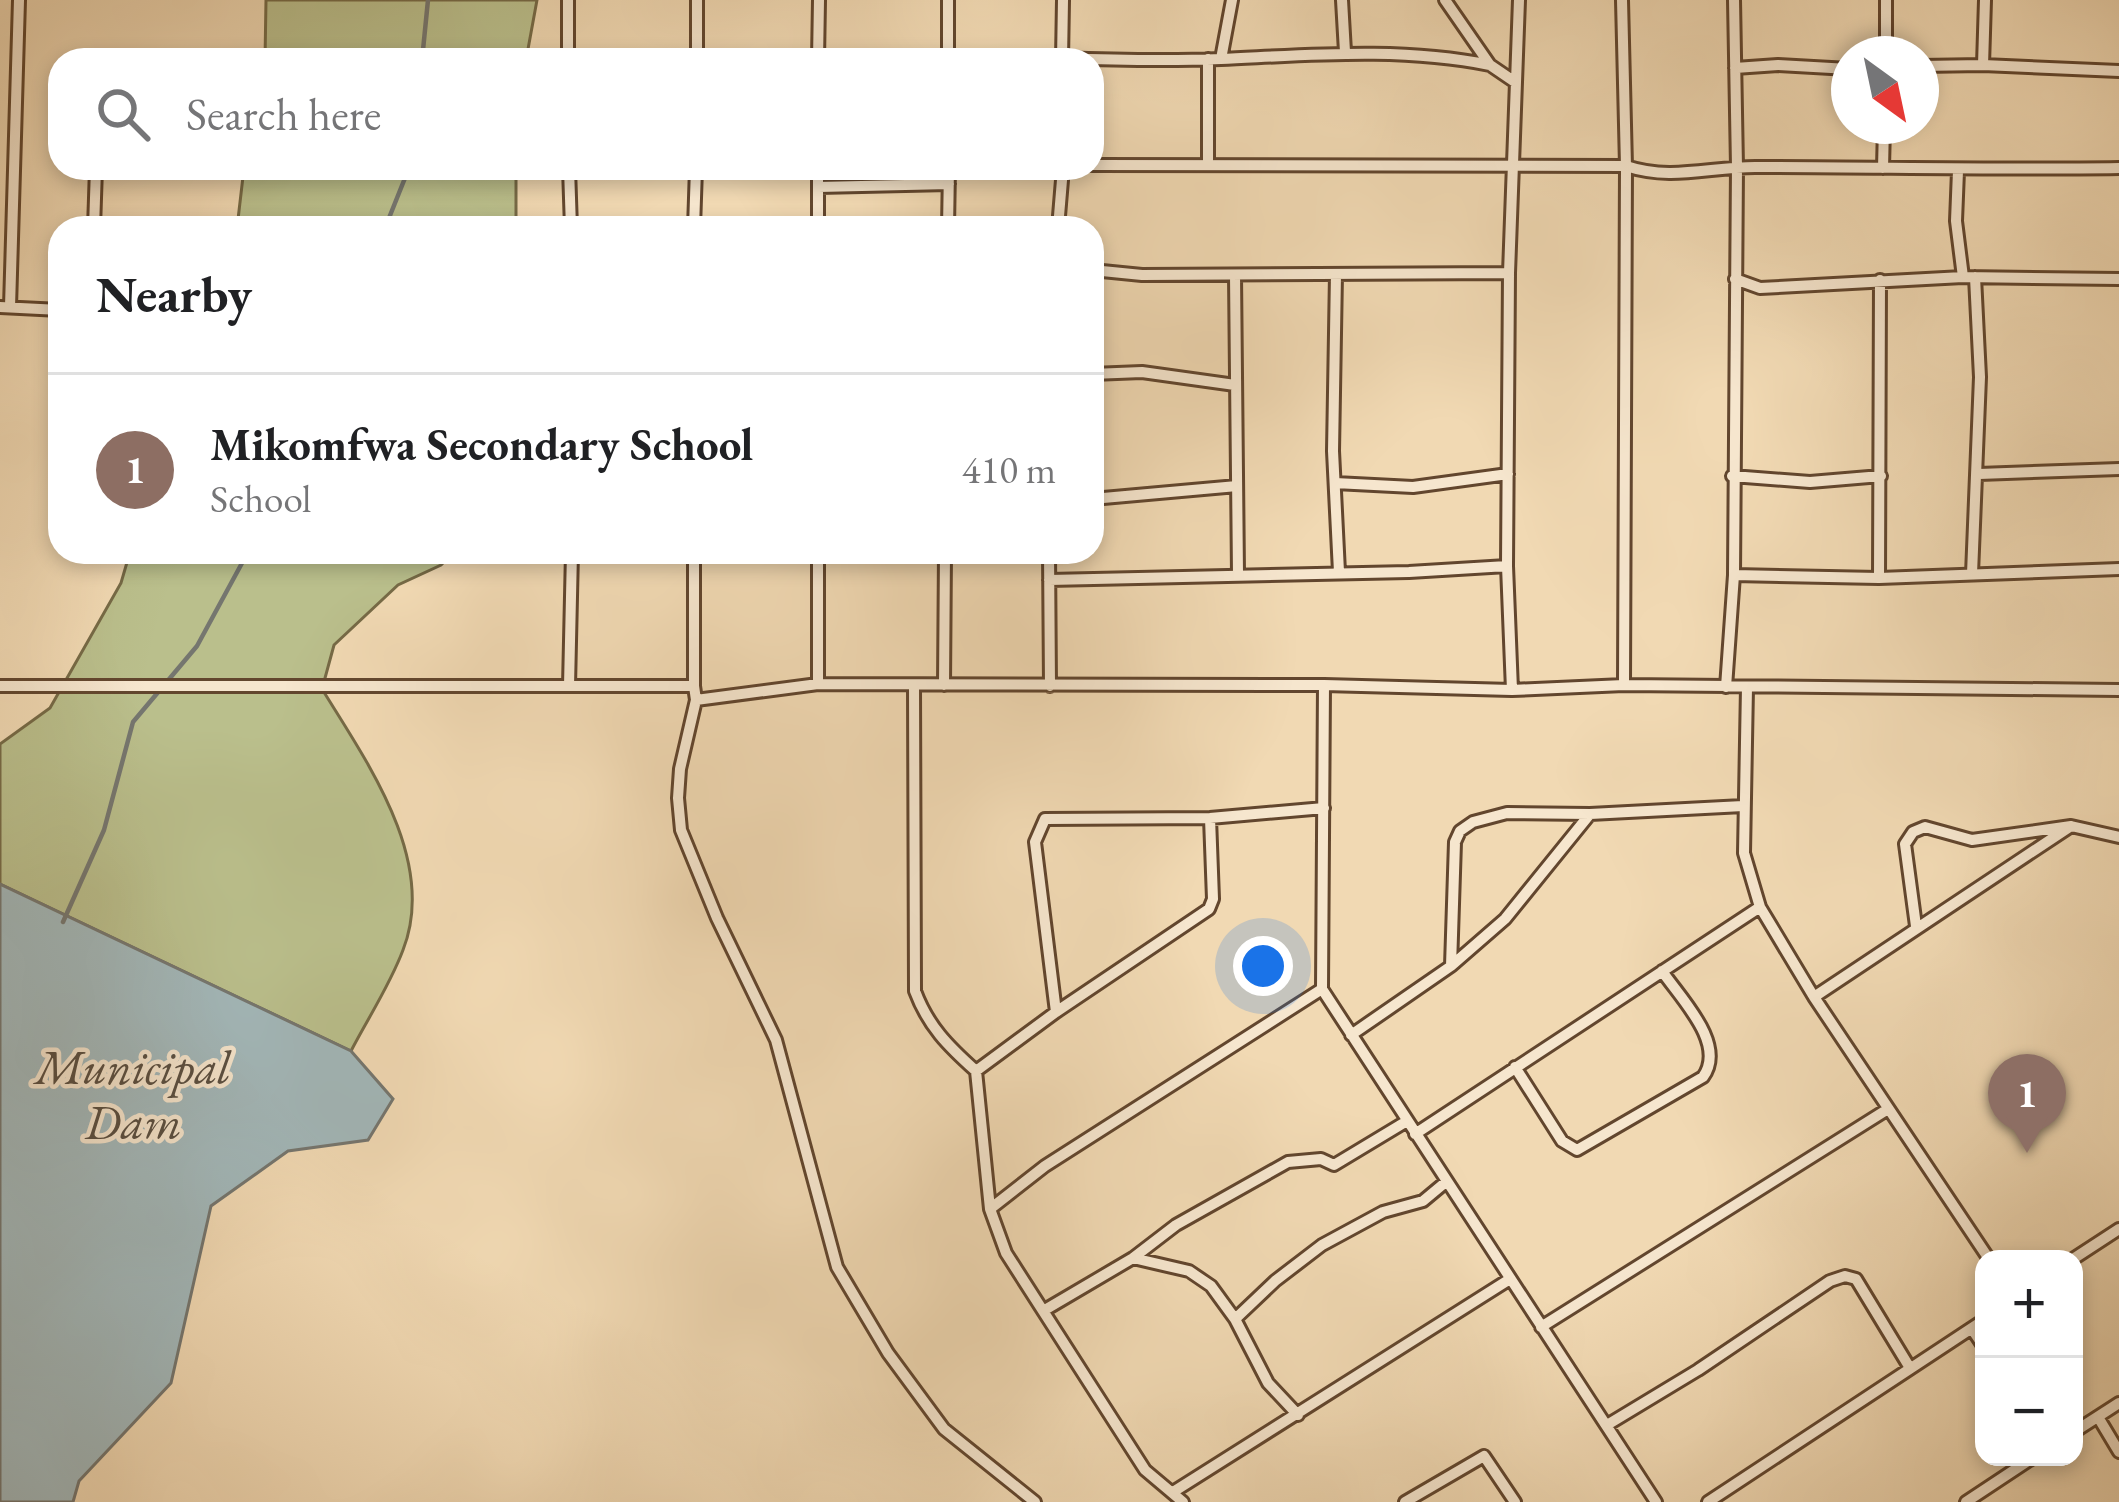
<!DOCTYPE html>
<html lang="en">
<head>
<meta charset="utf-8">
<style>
  :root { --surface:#fff; --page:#f6f6f6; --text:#202124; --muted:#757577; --line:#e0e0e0; --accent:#8f2418 }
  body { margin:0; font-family:"EB Garamond",serif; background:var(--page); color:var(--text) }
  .controls { position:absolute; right:36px; bottom:36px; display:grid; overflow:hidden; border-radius:24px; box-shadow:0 6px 18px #0003 }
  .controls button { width:108px; height:108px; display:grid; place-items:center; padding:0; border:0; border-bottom:3px solid var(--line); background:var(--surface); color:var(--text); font:60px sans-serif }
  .compass { position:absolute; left:1831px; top:36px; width:108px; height:108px; border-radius:50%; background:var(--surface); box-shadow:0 6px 18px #0003; rotate:147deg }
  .you { position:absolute; left:1263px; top:966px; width:42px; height:42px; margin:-30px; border:9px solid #fff; border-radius:50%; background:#1a73e8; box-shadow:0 0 0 18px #1a73e833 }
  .badge { display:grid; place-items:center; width:78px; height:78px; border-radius:50%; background:var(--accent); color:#fff; font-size:39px; font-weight:700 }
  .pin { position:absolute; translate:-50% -99px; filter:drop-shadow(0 3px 6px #0008) }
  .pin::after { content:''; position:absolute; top:63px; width:42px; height:36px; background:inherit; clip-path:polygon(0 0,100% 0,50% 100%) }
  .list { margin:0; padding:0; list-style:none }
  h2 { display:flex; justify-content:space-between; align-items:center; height:156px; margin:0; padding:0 48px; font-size:51px }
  h2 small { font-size:39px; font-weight:400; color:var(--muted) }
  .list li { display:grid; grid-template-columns:78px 1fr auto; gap:36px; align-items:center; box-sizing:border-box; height:192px; padding:0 48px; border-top:3px solid var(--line) }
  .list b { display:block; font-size:45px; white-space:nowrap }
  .list p { margin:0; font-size:39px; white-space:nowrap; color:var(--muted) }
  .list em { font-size:39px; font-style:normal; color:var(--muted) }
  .icon { flex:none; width:66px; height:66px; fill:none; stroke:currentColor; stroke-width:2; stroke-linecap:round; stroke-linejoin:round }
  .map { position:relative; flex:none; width:2119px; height:1502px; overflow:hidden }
  .search { position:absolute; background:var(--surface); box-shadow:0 6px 18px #0003; left:48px; top:48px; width:1056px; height:132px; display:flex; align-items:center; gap:30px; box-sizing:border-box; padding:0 42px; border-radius:36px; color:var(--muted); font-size:45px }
  .panel { position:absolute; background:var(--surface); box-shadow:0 6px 18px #0003; left:48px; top:216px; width:1056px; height:348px; border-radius:36px }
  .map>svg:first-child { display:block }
</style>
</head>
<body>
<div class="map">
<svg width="2119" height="1502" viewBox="0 0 2119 1502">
  <rect width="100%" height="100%" fill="#f1d9b3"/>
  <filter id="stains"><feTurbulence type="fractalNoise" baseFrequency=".00167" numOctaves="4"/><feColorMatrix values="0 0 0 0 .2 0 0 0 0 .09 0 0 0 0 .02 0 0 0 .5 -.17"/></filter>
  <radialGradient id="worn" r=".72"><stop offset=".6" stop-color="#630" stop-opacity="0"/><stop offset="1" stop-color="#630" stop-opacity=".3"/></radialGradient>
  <path fill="#babf8c" stroke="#766a46" stroke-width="3" d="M 266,0 L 537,0 L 526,60 L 265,60 Z
    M 244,168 L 516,168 L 516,228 L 237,228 Z
    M 130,552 L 454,552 L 441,565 L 398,585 L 334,645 L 322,689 C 367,762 438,861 403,950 C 390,985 368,1018 351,1051 L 0,884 L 0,744 L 50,708 L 121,583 Z"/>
  <path fill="#a2b7b9" stroke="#75766f" stroke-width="3" d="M 0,884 L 351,1051 L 393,1099 L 368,1140 L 288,1151 L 211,1206 L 171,1383 L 79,1481 L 73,1502 L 0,1502 Z"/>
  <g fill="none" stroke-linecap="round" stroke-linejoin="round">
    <path stroke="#75766f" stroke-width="4.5" d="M 422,60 L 428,0
      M 385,228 L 409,168
      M 63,922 L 104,830 L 133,722 L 197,646 L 248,552"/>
    <defs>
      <path id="street" d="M 948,0 L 948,60
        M 1342,0 L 1345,52
        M 1445,0 L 1490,65 L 1515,82
        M 1622,0 L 1626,166 L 1624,685
        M 1886,0 L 1886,54
        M 1062,58 C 1115,60 1168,61 1221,59 C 1311,55 1401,47 1490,65
        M 1221,59 L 1232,0
        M 568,60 L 568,0
        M 697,60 L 697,0
        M 818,60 L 819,0
        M 1062,60 L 1063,0
        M 1983,65 L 2119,71
        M 1921,66 L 1983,65 L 1985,0
        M 1735,68 L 1778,65 L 1849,69
        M 1208,164 L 1208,59
        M 1092,165 L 1626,166 C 1671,181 1709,167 1755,167 C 1876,167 1997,170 2119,168
        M 569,168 L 571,228
        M 818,168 L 818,228
        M 1883,168 L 1884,126
        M 949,170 L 993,168
        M 1958,171 L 1956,221 L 1963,277
        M 818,187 L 949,184
        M 94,228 L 96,168
        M 694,228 L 696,168
        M 948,228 L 949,168
        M 1058,228 L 1063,168
        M 1092,270 L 1142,275 L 1509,273
        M 1336,274 L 1333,451 L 1339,572
        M 1235,275 L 1238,574
        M 1735,279 L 1760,288 L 1963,277 L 2119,279
        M 0,307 L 60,310
        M 10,307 L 19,0
        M 1092,374 L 1142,372 L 1235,385
        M 1979,474 L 2119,469
        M 1732,476 L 1810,482 L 1881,476
        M 1335,483 L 1413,487 L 1508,474
        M 1092,499 L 1237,486
        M 694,552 L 694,686
        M 818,552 L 818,684
        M 1049,552 L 1050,686
        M 1972,574 L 1980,377 L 1975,277
        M 1734,575 L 1879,578 L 2119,569
        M 1879,578 L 1880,280
        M 1049,580 L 1409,572 L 1507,566
        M 914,685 L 915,991 C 928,1026 948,1046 976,1071 L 990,1209 L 1006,1253 L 1145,1470 L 1183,1502
        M 944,685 L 945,552
        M 1324,685 L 1322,989 L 1656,1502
        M 0,686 L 694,686 L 696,700 L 818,684 L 1324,685 L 1512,690 L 1624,685 L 2119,690
        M 569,686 L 572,552
        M 1726,687 L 1734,575 L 1737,167 L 1734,0
        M 1747,687 L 1744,853 L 1760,907 L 1814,997 L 1989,1259
        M 1512,690 L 1507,566 L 1509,273 L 1519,0
        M 696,700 L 680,769 L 678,798 L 681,830 L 717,918 L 776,1040 L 837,1267 L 888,1353 L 944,1429 L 1035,1502
        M 1916,926 L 1905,844 L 1913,832 L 1925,827 L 1972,840 L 2071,826 L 2119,837
        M 1451,966 L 1505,919 L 1590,814
        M 1814,997 L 2071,826
        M 1056,1012 L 1209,909 L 1213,899 L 1210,818
        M 1351,1035 L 1451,966 L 1455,842 L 1460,831 L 1473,822 L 1507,813 L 1590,814 L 1743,806
        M 1515,1067 L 1562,1141 L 1577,1150 L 1703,1077 C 1727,1044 1681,999 1662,971
        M 976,1071 L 1056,1012 L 1035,842 L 1045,819 L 1210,818 L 1324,808
        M 1415,1134 L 1760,907
        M 990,1209 L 1045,1166 L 1322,989
        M 1133,1258 L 1189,1271 L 1211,1286 L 1235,1319 L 1268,1383 L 1298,1415
        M 2073,1259 L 2119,1229
        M 1043,1311 L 1133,1258 L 1176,1225 L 1288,1162 L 1321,1159 L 1334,1165 L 1407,1121
        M 1235,1319 L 1275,1281 L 1322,1245 L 1383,1212 L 1423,1201 L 1447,1181
        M 1541,1327 L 1888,1109
        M 1972,1329 L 1984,1347
        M 2098,1417 L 2119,1452
        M 1607,1425 L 1698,1370 L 1830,1281 L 1845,1276 L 1856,1279 L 1910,1368
        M 2074,1432 L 2119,1403
        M 1173,1492 L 1510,1279
        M 1405,1502 L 1484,1456 L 1515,1502
        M 1708,1502 L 1984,1320
        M 1966,1502 L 2034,1457"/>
    </defs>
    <use href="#street" stroke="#62462e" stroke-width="16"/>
    <use href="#street" stroke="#f6e6ce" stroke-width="10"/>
  </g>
  <g text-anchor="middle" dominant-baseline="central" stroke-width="9" stroke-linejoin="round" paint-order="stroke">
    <g font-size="48" font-style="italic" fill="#594e41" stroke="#f6e6ce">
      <text x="133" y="1067">Municipal<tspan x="133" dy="55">Dam</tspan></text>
    </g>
  </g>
  <rect width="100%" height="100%" filter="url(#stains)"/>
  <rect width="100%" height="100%" fill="url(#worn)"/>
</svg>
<div class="controls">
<button>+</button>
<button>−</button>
</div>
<svg class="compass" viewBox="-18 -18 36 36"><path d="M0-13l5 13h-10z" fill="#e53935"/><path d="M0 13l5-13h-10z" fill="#757577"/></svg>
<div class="you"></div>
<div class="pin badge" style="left:2027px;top:1153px;background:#8d6e63">1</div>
<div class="search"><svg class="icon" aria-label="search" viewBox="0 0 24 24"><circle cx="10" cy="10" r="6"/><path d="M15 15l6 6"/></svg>Search here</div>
<section class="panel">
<h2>Nearby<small></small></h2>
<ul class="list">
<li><span class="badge" style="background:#8d6e63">1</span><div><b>Mikomfwa Secondary School</b><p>School</p></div><em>410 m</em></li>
</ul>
</section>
</div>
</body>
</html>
